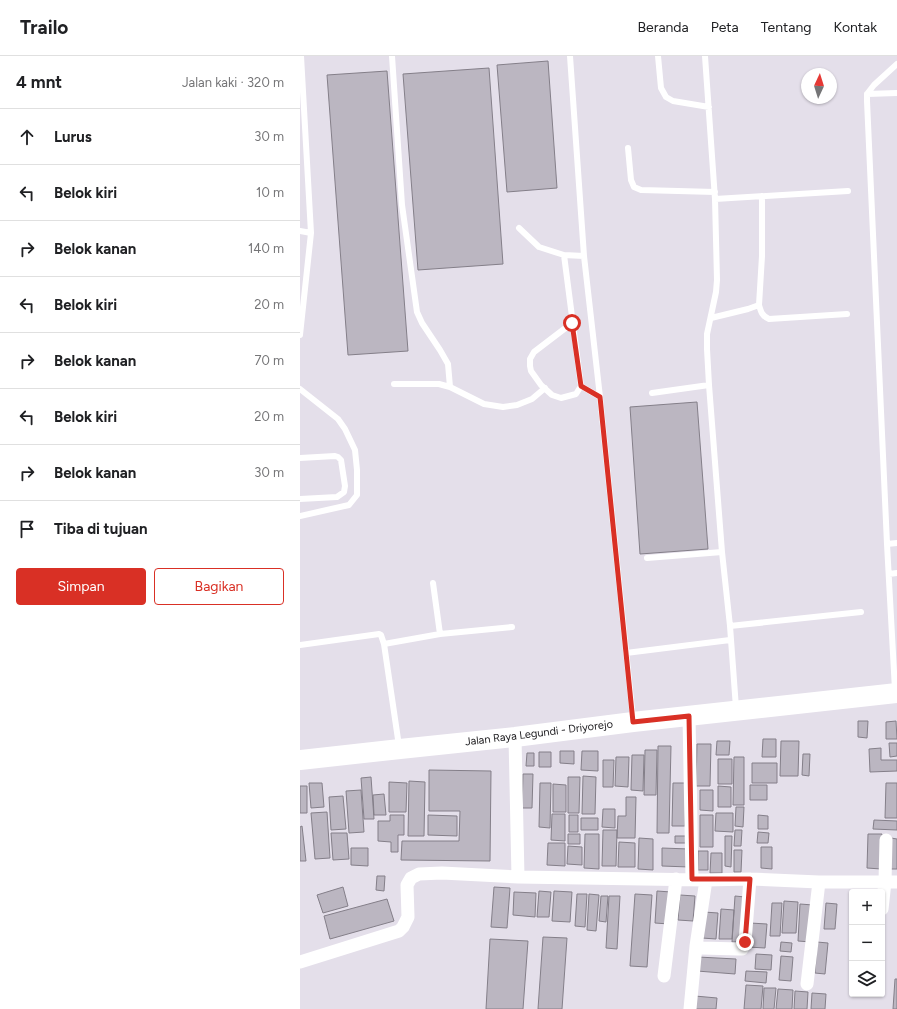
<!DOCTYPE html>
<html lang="id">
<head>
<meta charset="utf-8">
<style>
  :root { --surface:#fff; --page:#f2f2f2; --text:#202124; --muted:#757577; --line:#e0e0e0; --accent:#d93025 }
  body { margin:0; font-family:Figtree,sans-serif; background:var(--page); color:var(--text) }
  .controls { position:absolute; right:12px; bottom:12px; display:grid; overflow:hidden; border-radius:4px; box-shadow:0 1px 3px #0004 }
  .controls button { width:36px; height:36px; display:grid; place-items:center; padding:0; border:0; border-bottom:1px solid var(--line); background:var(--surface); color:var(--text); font:20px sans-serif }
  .compass { position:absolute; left:501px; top:12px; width:36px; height:36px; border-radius:50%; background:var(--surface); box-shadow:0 1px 3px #0004; rotate:4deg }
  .stop { position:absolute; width:12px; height:12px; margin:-9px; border:3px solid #d93025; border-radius:50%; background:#fff }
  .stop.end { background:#d93025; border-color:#fff; box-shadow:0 1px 4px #0008 }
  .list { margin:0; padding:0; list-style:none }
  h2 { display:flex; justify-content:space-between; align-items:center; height:52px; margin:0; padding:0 16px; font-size:17px }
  h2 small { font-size:13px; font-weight:400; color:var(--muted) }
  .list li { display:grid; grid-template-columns:26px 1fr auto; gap:12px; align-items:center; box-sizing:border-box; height:56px; padding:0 16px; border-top:1px solid var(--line) }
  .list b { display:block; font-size:15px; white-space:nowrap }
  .list em { font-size:13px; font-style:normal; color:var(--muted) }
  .actions { display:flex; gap:8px; padding:12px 16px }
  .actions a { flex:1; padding:9px 0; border:1px solid var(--accent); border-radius:4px; text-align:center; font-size:14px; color:var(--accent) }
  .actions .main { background:var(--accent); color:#fff }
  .icon { flex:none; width:22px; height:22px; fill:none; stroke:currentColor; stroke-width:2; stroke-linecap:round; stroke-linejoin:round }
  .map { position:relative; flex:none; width:597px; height:953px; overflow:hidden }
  header { display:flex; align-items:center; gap:24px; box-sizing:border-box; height:56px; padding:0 20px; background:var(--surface); border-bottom:1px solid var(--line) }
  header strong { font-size:19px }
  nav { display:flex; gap:22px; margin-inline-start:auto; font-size:14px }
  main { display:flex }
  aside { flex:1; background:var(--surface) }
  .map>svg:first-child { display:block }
</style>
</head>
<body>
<header>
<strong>Trailo</strong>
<nav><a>Beranda</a><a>Peta</a><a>Tentang</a><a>Kontak</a></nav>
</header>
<main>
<aside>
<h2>4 mnt<small>Jalan kaki · 320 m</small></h2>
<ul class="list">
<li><svg class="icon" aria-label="ahead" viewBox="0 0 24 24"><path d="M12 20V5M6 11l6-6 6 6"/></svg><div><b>Lurus</b></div><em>30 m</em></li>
<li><svg class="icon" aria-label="left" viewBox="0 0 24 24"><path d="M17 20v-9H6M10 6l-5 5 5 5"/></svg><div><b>Belok kiri</b></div><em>10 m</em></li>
<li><svg class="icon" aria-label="right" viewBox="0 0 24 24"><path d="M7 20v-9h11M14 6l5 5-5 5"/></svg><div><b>Belok kanan</b></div><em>140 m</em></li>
<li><svg class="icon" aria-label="left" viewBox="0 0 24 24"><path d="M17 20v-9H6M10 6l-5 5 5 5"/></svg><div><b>Belok kiri</b></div><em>20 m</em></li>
<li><svg class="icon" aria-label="right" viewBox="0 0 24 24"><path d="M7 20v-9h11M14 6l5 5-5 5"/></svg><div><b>Belok kanan</b></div><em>70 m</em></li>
<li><svg class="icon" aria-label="left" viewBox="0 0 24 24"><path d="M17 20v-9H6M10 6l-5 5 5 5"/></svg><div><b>Belok kiri</b></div><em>20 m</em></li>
<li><svg class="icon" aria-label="right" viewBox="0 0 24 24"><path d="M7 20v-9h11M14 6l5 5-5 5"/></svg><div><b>Belok kanan</b></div><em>30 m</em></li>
<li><svg class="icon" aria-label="arrive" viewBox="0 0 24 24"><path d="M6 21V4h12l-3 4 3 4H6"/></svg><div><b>Tiba di tujuan</b></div></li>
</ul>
<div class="actions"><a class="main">Simpan</a><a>Bagikan</a></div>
</aside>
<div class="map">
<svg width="597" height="953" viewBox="0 0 597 953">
  <rect width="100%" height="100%" fill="#e4dfea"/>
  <path fill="#bbb6c1" stroke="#847f89" d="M 248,5 L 257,132 L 207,136 L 197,9 Z
    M 189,12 L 203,208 L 118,214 L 103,18 Z
    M 87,15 L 108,295 L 48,299 L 27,19 Z
    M 397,346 L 408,493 L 340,498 L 330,351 Z
    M 558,665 L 568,665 L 567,682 L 558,681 Z
    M 596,665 L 597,683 L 586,683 L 586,666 Z
    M 463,683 L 476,683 L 476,701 L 462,701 Z
    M 417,685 L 430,685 L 429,699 L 416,699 Z
    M 481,685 L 499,685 L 498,720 L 480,720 Z
    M 589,687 L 597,687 L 597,700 L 590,701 Z
    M 397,688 L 411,688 L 410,730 L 396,730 Z
    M 358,690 L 371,690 L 369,777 L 357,777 Z
    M 581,692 L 581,704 L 597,704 L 597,715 L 570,716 L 569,693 Z
    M 345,694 L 357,694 L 356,739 L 344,739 Z
    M 260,695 L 274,695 L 274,708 L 260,707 Z
    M 282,695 L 298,695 L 298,715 L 281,714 Z
    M 239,696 L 251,696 L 251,711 L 239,711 Z
    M 227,697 L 234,697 L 234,710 L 226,710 Z
    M 503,698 L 510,698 L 509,720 L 502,719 Z
    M 332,699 L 344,699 L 343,735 L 331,734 Z
    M 316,701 L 329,701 L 328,731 L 315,730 Z
    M 434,701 L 444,701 L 444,749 L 433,749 Z
    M 418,703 L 432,703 L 432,728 L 418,728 Z
    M 303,704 L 314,704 L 313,731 L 303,731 Z
    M 452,707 L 477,707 L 477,727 L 452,727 Z
    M 129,714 L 191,715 L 190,805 L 101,804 L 102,785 L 159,785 L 160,755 L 129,755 Z
    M 223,718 L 233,718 L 232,752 L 222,752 Z
    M 283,720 L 296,721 L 295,758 L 282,758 Z
    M 71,721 L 74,763 L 64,763 L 61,722 Z
    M 268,721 L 280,721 L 279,757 L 268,757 Z
    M 109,725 L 125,726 L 124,780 L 108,780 Z
    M 89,726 L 107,727 L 106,756 L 89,756 Z
    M 9,727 L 22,727 L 24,751 L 11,752 Z
    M 240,727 L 251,727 L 250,772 L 239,771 Z
    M 373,727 L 386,727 L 385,770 L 372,770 Z
    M 586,727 L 597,727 L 597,762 L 585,762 Z
    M 253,728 L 266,729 L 266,756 L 253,756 Z
    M 450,729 L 467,729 L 467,744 L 450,744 Z
    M 0,730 L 7,730 L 7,757 L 0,757 Z
    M 418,730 L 431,731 L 431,751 L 418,751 Z
    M 61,734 L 64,776 L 49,777 L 46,735 Z
    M 400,734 L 413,734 L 413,755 L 400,754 Z
    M 84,738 L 86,759 L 74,759 L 73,739 Z
    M 43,740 L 46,773 L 31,774 L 29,741 Z
    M 326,741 L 336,741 L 335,782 L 317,782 L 318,760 L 326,760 Z
    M 436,751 L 444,751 L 443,771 L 435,770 Z
    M 303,753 L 315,753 L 315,772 L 302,771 Z
    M 27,756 L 30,802 L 15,803 L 11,757 Z
    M 416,757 L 433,757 L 433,776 L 415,775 Z
    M 252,758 L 265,758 L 265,785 L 251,784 Z
    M 90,759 L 104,759 L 104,779 L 98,779 L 98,796 L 91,796 L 91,786 L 78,785 L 78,765 L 90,765 Z
    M 128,759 L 157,760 L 157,780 L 128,779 Z
    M 269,759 L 278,759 L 278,776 L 269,776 Z
    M 400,759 L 413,759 L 413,791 L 400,791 Z
    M 458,759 L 468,760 L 468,773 L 458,773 Z
    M 281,762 L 298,762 L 298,774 L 281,774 Z
    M 574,764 L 597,765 L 597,774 L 573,773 Z
    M 2,770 L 6,805 L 0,805 L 0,771 Z
    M 303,774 L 317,774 L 316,810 L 302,810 Z
    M 435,774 L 442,774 L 441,790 L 434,790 Z
    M 458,776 L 469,777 L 468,787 L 457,787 Z
    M 31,777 L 47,777 L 49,803 L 33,804 Z
    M 268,778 L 280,778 L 280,788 L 268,788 Z
    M 285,778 L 299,778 L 299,813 L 284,812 Z
    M 568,778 L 582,778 L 581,813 L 567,812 Z
    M 375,780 L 388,780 L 388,787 L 375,787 Z
    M 425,780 L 432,780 L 431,811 L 425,810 Z
    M 339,782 L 353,783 L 353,814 L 338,813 Z
    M 591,782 L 597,783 L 597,813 L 590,813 Z
    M 319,786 L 335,787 L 335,811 L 318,811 Z
    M 248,787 L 265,787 L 265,810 L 247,809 Z
    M 268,790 L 282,791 L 282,809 L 267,808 Z
    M 461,791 L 472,791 L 472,813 L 461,812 Z
    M 51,792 L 68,792 L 68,810 L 51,809 Z
    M 362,792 L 389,793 L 389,811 L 362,810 Z
    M 434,794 L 442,794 L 441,816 L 434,816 Z
    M 398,795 L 408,795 L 408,814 L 398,814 Z
    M 411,797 L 422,797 L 422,817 L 410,817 Z
    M 77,820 L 85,820 L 84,835 L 76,834 Z
    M 43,831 L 48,850 L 23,857 L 17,839 Z
    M 194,831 L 210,832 L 207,872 L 191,871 Z
    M 239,835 L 251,836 L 249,861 L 237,861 Z
    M 254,835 L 272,836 L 270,866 L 252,865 Z
    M 357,835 L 371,836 L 369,868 L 355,867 Z
    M 214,836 L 236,837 L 235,861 L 213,859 Z
    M 277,838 L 287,838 L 285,871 L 275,870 Z
    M 289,838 L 299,839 L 296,875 L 287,874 Z
    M 335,838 L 352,839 L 347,911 L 330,910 Z
    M 380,839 L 395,840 L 393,865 L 378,864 Z
    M 301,840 L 308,840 L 306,866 L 299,865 Z
    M 309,840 L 320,840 L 317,893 L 306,892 Z
    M 435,840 L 445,841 L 442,886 L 432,886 Z
    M 87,843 L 94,865 L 30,883 L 24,860 Z
    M 484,845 L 498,846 L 496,877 L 482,877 Z
    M 472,847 L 482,847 L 480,880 L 470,880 Z
    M 526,847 L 537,848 L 535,873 L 524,873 Z
    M 500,848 L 513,849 L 511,886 L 498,885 Z
    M 421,853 L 434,854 L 432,883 L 419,883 Z
    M 404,856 L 418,857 L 416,883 L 402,882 Z
    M 450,867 L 467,868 L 465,892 L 448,891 Z
    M 243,881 L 267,882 L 262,953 L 238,953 Z
    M 190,883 L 228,885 L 223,953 L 186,953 Z
    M 481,886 L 492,887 L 491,896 L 480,895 Z
    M 517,886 L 528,887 L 525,918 L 515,917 Z
    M 456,898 L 472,899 L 471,914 L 455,913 Z
    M 481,900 L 493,901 L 491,925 L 479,924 Z
    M 398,901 L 436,903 L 435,918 L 397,915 Z
    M 446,915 L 467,916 L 466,927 L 445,925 Z
    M 595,923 L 597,923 L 597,953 L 593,953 Z
    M 446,929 L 463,930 L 461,953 L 444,953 Z
    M 464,932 L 476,932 L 474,953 L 463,953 Z
    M 478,933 L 493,934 L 492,953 L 476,953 Z
    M 495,935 L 508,936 L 507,953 L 494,953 Z
    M 512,937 L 526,938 L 525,953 L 511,953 Z
    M 395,940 L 417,942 L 416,953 L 394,953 Z"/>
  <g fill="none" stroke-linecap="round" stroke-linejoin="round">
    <path stroke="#fff" stroke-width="6" d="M 1,0 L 11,177
      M 92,0 L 102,149 L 117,256 L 122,267 L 140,294 L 148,308 L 150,331
      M 270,0 L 284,200 L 300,341 L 333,663
      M 358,0 L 361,32 L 366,41 L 373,45 L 409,51
      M 405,0 L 415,143 L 417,224 L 416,236 L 407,278 L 407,293 L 409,329 L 422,496 L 430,570 L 436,652
      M 567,38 L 597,37
      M 328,92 L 331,124 L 334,131 L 341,134 L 415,136
      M 415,143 L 548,135
      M 219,172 L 239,191 L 264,199 L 284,200
      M 0,175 L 11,177 L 0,279
      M 264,199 L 281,330
      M 459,249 C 461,256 462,260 469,263 L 547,258
      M 411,262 L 448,253 L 459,249 L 462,200 L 462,140
      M 272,267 L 234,296 L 230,303 L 230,310 L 231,315 L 241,329 L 252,339 L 261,342 L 276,338 L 281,330 L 300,341
      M 94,328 L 139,328 L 150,331 L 184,348 L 203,351 L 217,349 L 232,343 L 245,332
      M 0,333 L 38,363 L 45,373 L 55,394 L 57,414 L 57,439 L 49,449 L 0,460
      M 352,337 L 409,329
      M 0,402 L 35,400 L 38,401 L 41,404 L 45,430 L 44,436 L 37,441 L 0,443
      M 587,488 L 597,487
      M 347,502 L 422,496
      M 589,518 L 597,517
      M 430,570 L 561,556
      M 140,578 L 212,571
      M 84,588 L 140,578 L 133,527
      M 0,589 L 79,578 L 81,579 L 84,588 L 99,690
      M 326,597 L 430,584
      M 595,634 L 587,488 L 567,45 L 567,38 L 574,29 L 597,8"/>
    <path stroke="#fff" stroke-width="13" d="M 389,660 L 392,823
      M 215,681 L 218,821
      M 406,824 L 396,890 L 402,892 L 438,893 L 442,893 L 445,886 L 450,823
      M 582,853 L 585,826 L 586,784
      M 0,906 L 99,875 L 103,871 L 108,861 L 107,829 L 111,822 L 119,818 L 142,817 L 218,821 L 406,824 L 450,823 L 519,826 L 597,826
      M 364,920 L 376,823
      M 507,928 L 519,826
      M 390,953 L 396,890"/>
    <path stroke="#fff" stroke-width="20" d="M 0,704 L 100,693 L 215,681 L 333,666 L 597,637"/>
  </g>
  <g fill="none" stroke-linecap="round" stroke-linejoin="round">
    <path stroke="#d93025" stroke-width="5" d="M 272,267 L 281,330 L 300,341 L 333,666 L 389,660 L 392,823 L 450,823 L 445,886"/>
  </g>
  <g text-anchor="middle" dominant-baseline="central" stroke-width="4" stroke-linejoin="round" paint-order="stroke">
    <g font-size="11" fill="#1b1a1d" stroke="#fff">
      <text transform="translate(239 677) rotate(-7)">Jalan Raya Legundi - Driyorejo</text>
    </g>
  </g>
</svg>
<div class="controls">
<button>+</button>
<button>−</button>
<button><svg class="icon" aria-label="layers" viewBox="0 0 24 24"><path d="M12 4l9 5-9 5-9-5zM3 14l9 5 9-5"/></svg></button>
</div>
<svg class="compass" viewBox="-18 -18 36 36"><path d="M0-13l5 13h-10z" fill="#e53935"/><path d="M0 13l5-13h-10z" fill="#757577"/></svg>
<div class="stop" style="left:272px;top:267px"></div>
<div class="stop end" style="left:445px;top:886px"></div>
</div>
</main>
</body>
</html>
